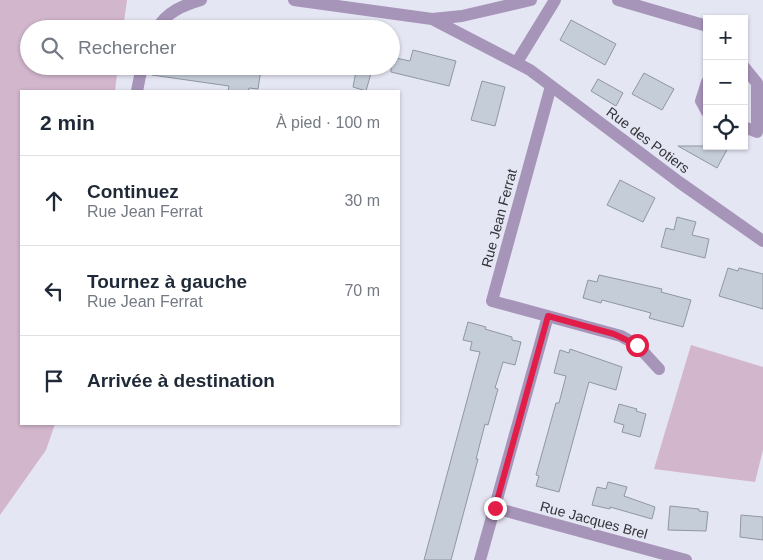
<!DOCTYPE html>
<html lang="fr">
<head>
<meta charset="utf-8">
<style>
  :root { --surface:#fff; --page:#f2f2f3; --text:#1f2937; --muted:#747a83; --line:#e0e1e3 }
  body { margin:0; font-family:Helvetica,sans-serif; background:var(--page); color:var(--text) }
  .controls { position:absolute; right:15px; top:15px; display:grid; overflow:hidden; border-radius:0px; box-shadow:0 1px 4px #0004 }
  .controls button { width:45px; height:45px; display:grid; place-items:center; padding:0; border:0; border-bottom:1px solid var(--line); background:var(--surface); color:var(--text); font:25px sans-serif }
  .stop { position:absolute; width:15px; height:15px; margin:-11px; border:4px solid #e11d48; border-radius:50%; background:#fff }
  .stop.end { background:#e11d48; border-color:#fff; box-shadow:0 1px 5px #0008 }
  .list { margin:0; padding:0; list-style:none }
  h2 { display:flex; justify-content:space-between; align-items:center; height:65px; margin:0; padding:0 20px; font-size:21px }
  h2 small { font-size:16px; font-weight:400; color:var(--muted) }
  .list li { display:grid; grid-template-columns:32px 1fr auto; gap:15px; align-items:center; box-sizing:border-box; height:90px; padding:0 20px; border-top:1px solid var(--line) }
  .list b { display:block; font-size:19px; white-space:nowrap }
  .list p { margin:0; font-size:16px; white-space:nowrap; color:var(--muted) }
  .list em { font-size:16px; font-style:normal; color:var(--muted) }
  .icon { flex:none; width:28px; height:28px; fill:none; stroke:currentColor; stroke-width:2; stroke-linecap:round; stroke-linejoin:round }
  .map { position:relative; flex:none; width:763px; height:560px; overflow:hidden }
  .search { position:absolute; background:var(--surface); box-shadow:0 1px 4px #0004; left:20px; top:20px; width:380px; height:55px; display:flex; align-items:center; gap:12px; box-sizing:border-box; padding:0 18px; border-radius:28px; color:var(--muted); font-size:19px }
  .panel { position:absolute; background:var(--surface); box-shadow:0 1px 4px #0004; left:20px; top:90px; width:380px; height:335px; border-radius:0px }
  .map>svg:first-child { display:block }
</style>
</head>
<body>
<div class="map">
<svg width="763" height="560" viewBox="0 0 763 560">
  <rect width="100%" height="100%" fill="#e5e6f3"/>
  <path fill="#d2b6cc" d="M 0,0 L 127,0 L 123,29 L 29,29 L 29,66 L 118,66 L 115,91 L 21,91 L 21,424 L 55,424 L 46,450 L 0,515 Z
    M 691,345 L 763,367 L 763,450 L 755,482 L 654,469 Z"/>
  <path fill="#c5cdd9" stroke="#8f97a1" d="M 571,20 L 616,44 L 605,65 L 560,40 Z
    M 413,50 L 456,61 L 449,86 L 391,72 L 391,57 L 410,61 Z
    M 153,66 L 240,66 L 261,69 L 258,89 L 249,88 L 248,91 L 228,91 L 229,86 L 152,75 Z
    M 357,66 L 373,66 L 366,91 L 353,87 Z
    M 644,73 L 674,89 L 662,110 L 632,94 Z
    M 598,79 L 623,93 L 616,106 L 591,91 Z
    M 482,81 L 505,87 L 495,126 L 471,120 Z
    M 678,146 L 729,146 L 717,168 Z
    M 620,180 L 655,198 L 643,222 L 607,205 Z
    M 677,217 L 696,222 L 692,235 L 709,239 L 705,258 L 661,247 L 666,228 L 674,230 Z
    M 728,268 L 738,271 L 739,268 L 763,274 L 763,309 L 719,296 Z
    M 599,275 L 662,289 L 661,292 L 691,300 L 683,327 L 649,318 L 651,313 L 602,300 L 601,303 L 583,298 L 588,280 L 597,282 Z
    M 468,322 L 486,327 L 485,329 L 512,337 L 512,340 L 521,342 L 515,365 L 503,362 L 495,388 L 498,389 L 488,425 L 485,424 L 476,459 L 478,459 L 451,560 L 424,560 L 480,352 L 470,350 L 472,342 L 463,340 Z
    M 570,349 L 622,367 L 616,390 L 589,382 L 559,492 L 536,486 L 539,476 L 536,475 L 556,403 L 559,403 L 566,376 L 554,373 L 560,350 L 569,353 Z
    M 619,404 L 637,409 L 636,411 L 646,414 L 640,437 L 622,432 L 624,425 L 614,422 Z
    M 608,482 L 627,487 L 624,496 L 655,507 L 652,519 L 610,507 L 610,509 L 592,505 L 597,487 L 606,489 Z
    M 670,506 L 699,509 L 699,511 L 708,512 L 706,531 L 668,530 Z
    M 741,515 L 763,517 L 763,540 L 740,537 Z"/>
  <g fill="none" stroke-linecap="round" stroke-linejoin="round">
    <path stroke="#a794b9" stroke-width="12" d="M 294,0 L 432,19 L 462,16 L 531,0
      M 618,0 L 707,26
      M 432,19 L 530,70 L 679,182 L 763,241
      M 157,29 C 166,12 184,5 201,0
      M 517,62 L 555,0
      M 744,67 L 757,83 L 757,132 L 744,127
      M 707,82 L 701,101 L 707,112
      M 551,86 L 492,301 L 621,336 L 637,345 L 659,369
      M 137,91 L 142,66
      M 495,508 L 686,560
      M 480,560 L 548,316"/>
  </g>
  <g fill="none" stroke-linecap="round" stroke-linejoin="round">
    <path stroke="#e11d48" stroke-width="6" d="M 495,508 L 548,316 L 614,334 L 637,345"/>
  </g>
  <g text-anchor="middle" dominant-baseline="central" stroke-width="4" stroke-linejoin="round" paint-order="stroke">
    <g font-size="14" fill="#323338" stroke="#e5e6f3">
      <text transform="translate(648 140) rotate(37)">Rue des Potiers</text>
      <text transform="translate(499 218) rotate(-75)">Rue Jean Ferrat</text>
      <text transform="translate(594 520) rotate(15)">Rue Jacques Brel</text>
    </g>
  </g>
</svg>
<div class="controls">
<button>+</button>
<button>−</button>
<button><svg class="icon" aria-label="locate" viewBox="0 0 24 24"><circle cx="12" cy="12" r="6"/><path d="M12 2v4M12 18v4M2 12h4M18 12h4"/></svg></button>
</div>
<div class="stop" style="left:637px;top:345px"></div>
<div class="stop end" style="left:495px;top:508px"></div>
<div class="search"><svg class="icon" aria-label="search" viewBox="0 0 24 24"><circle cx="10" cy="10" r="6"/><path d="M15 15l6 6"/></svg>Rechercher</div>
<section class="panel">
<h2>2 min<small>À pied · 100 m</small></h2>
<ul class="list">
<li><svg class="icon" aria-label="ahead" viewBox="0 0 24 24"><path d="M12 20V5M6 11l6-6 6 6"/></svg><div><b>Continuez</b><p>Rue Jean Ferrat</p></div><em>30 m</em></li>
<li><svg class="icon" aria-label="left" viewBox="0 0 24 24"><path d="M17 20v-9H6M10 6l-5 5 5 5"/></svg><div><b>Tournez à gauche</b><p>Rue Jean Ferrat</p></div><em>70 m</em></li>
<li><svg class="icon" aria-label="arrive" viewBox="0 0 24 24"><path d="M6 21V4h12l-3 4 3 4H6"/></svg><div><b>Arrivée à destination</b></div></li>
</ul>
</section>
</div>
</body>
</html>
